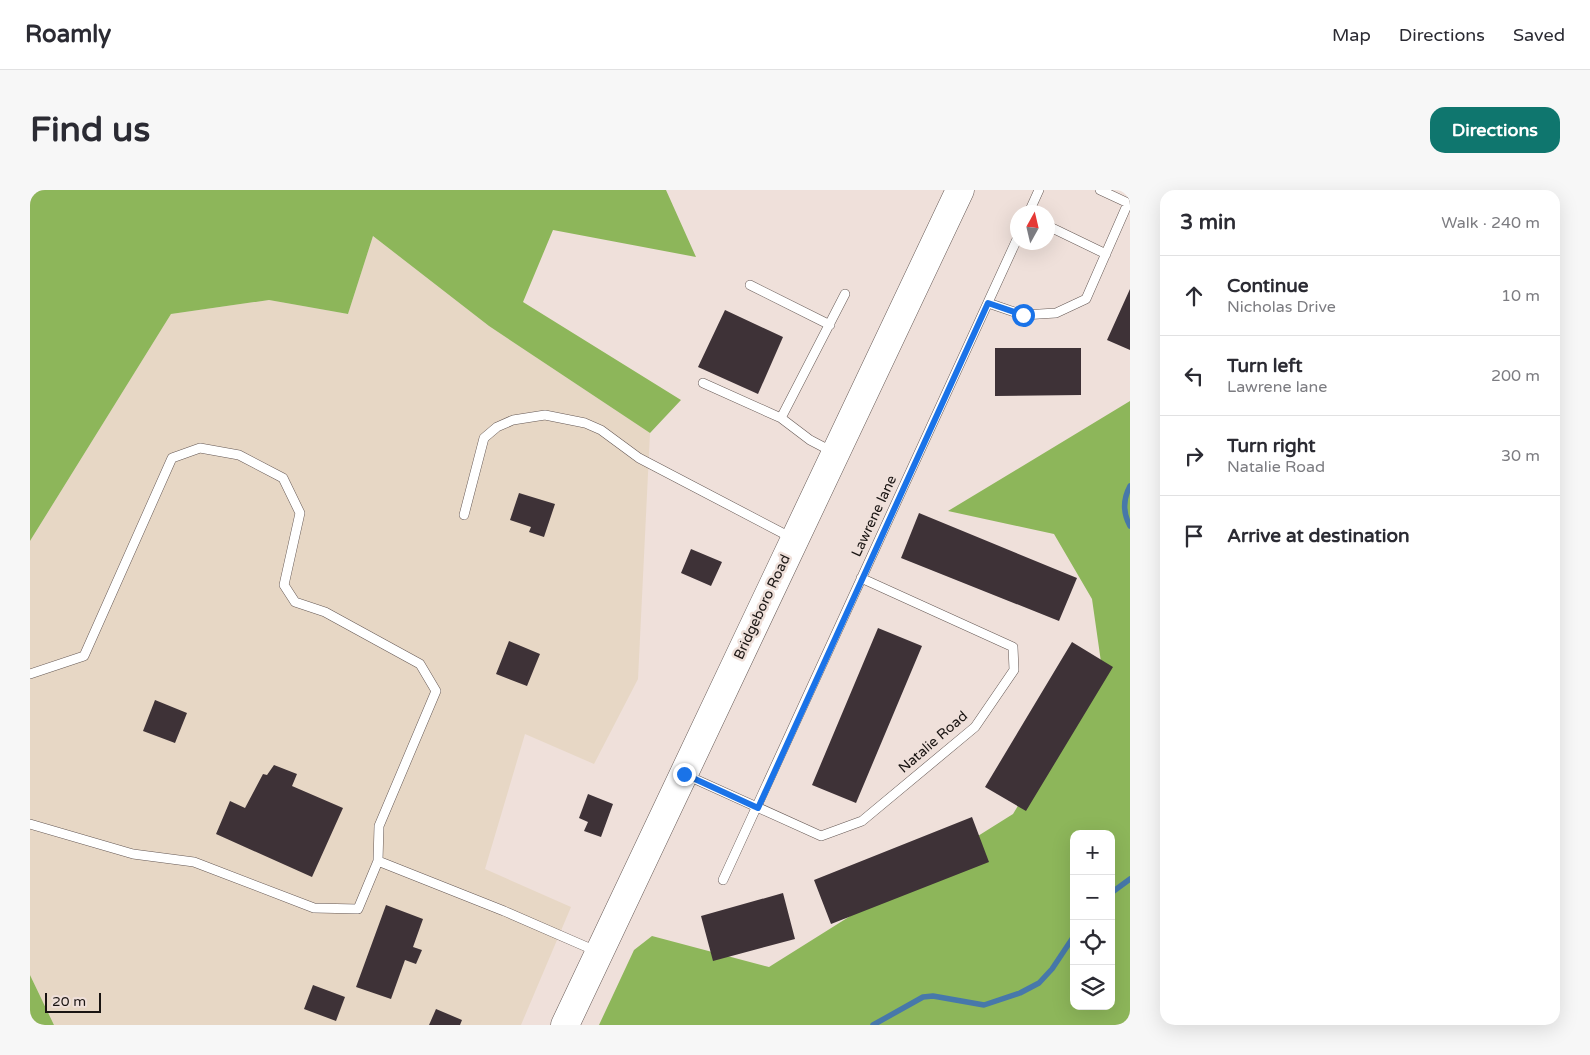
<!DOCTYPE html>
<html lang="en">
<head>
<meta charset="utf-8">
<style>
  :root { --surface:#fff; --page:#f7f7f7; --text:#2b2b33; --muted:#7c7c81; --line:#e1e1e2; --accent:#0f766e }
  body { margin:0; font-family:"Varela Round",sans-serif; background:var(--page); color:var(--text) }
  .controls { position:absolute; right:15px; bottom:15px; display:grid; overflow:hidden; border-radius:10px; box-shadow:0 5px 20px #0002 }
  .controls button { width:45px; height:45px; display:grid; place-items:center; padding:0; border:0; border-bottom:1px solid var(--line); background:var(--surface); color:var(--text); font:25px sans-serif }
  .compass { position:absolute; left:980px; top:15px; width:45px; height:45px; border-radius:50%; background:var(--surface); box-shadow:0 5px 20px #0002; rotate:8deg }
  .scale { position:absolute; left:15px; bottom:12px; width:56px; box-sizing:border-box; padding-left:5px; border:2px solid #191412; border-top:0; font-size:14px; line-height:18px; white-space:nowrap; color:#191412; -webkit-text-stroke:4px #efe0da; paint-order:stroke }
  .stop { position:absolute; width:15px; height:15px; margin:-11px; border:4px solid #1a73e8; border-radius:50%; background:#fff }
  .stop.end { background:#1a73e8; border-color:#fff; box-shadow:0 1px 5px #0008 }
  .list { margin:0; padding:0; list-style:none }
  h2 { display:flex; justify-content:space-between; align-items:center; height:65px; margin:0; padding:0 20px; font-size:21px }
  h2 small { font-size:16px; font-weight:400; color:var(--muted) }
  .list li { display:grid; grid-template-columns:32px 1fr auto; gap:15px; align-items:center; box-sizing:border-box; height:80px; padding:0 20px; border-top:1px solid var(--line) }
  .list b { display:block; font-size:19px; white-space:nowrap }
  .list p { margin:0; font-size:16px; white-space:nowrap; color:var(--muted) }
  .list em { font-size:16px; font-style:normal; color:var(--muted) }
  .icon { flex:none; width:28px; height:28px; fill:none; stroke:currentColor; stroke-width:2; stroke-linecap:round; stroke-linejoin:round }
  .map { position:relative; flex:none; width:1100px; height:835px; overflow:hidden; border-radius:15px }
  header { display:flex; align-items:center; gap:30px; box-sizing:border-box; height:70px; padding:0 25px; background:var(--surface); border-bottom:1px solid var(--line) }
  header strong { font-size:24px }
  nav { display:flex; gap:28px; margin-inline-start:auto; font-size:18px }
  .intro { display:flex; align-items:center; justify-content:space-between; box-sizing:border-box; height:120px; padding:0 30px }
  h1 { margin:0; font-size:35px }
  .button { padding:12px 22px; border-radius:15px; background:var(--accent); color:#fff; font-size:18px; font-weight:700 }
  main { display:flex; gap:30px; padding:0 30px }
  aside { flex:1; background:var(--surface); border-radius:15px; box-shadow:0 5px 20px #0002 }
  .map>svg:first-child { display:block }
</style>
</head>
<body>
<header>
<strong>Roamly</strong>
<nav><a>Map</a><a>Directions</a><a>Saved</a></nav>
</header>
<div class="intro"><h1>Find us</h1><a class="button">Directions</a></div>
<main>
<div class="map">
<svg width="1100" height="835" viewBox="0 0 1100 835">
  <rect width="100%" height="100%" fill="#efe0da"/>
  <path fill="#e7d7c5" d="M 343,46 L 459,136 L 620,243 L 608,489 L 564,574 L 495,544 L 455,679 L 541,717 L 491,835 L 24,835 L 0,785 L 0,351 L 141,124 L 239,110 L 318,124 Z"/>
  <path fill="#8db65a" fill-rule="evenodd" d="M 0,0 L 636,0 L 666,67 L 523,40 L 493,112 L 651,210 L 620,243 L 459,136 L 343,46 L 318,124 L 239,110 L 141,124 L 0,351 Z
    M 1100,211 L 1100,835 L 569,835 L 604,760 L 622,746 L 739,777 L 983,624 L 1072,479 L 1062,409 L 1024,344 L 918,321 ZM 1044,644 L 1081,644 L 1081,816 L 1044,816 Z
    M 0,785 L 24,835 L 0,835 Z"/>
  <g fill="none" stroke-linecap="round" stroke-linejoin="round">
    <path stroke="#4778aa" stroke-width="5.5" d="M 1100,296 C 1093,309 1093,323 1100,336
      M 1081,703 L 1100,689
      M 843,835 L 893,807 L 903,806 L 954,815 L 990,803 L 1009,793 L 1022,779 L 1044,746"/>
  </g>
  <path fill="#3e3237" d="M 1100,99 L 1100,160 L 1077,150 Z
    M 695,120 L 753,147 L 728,204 L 668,177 Z
    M 965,158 L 1051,158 L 1051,205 L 965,206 Z
    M 489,303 L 525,314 L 514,347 L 499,342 L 501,337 L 480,330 Z
    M 889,323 L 1047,388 L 1029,431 L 871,368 Z
    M 661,359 L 692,372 L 681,396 L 651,383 Z
    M 848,438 L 892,456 L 826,613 L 782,595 Z
    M 479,451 L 510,464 L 497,496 L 466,484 Z
    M 1042,452 L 1083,477 L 996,621 L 955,597 Z
    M 125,510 L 157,523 L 145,553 L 113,541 Z
    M 244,575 L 267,584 L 262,596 L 313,618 L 282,687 L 186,644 L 200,611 L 215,618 L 233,584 L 237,585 Z
    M 558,604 L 583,614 L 571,647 L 554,641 L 558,632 L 549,628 Z
    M 942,627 L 959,672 L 801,734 L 784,690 Z
    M 753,703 L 765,749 L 683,771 L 671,726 Z
    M 356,715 L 393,729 L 383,757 L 392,760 L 386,774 L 375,770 L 361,809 L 326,797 Z
    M 283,795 L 315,807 L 306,831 L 274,819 Z
    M 406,819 L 432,830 L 430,835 L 399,835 Z"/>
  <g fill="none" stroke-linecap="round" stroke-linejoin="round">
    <defs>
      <path id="lane" d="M 999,22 L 1009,0
        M 1018,36 L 1076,64
        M 720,95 L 800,135
        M 958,113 L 993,125 L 1026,123 L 1056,109 L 1098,13 L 1070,0
        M 673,193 L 751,228 L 780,250 L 803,262
        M 751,228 L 815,104
        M 434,325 L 454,248 L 467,237 L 483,230 L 515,225 L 555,233 L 571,240 L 609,268 L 762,348
        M 0,484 L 54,466 L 142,268 L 170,258 L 209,265 L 253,288 L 270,323 L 254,395 L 265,412 L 295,422 L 390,474 L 406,501 L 349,636 L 348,671 L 474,721 L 566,761
        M 656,585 L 791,646 L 832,631 L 945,537 L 984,480 L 983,457 L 831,388
        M 0,634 L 103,664 L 164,672 L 284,718 L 328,719 L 348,671
        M 693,690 L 988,47"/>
      <path id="primary" d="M 535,835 L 930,0"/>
    </defs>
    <use href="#lane" stroke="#655854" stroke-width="10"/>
    <use href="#primary" stroke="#655854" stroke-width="29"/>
    <use href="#lane" stroke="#fff" stroke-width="9"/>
    <use href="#primary" stroke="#fff" stroke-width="28"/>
  </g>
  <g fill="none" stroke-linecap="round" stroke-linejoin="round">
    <path stroke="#1a73e8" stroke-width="6" d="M 654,584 L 728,618 L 958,113 L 993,125"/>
  </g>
  <g text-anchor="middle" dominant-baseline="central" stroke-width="5" stroke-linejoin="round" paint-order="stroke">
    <g font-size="14" fill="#191412" stroke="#efe0da">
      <text transform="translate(844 326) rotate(-65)">Lawrene lane</text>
      <text transform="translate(732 417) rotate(-65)">Bridgeboro Road</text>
      <text transform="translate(903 552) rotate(-41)">Natalie Road</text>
    </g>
  </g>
</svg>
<div class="controls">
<button>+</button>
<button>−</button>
<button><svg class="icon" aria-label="locate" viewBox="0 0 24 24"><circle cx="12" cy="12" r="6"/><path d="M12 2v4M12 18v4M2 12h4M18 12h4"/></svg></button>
<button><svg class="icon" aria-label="layers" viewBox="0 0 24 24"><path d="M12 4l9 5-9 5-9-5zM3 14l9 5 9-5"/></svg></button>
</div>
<svg class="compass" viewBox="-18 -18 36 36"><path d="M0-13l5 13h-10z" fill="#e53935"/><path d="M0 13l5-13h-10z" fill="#7c7c81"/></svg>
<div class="scale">20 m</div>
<div class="stop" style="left:993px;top:125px"></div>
<div class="stop end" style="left:654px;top:584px"></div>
</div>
<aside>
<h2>3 min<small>Walk · 240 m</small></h2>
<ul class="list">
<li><svg class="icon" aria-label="ahead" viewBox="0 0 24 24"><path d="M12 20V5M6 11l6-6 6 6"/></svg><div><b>Continue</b><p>Nicholas Drive</p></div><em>10 m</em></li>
<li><svg class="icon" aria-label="left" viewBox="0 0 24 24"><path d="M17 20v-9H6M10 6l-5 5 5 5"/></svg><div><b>Turn left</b><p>Lawrene lane</p></div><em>200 m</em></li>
<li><svg class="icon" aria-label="right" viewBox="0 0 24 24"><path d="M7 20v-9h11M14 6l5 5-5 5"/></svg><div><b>Turn right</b><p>Natalie Road</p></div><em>30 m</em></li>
<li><svg class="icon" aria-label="arrive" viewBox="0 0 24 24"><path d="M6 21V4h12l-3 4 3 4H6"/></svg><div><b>Arrive at destination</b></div></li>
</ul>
</aside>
</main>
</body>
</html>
